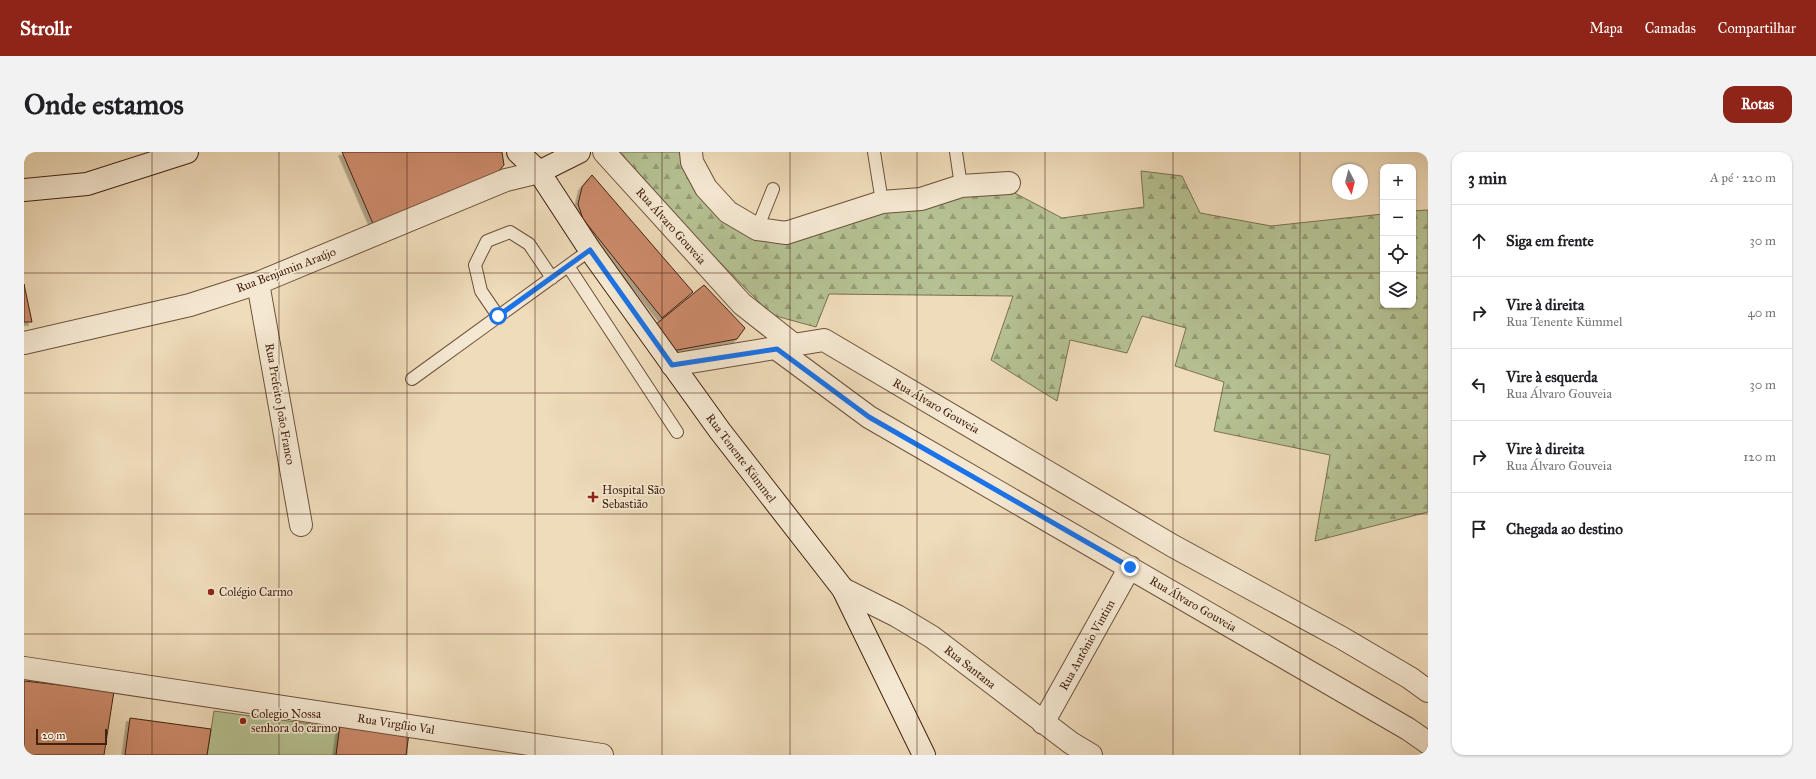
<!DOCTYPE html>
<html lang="pt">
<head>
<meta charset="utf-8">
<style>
  :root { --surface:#fff; --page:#f2f2f2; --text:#202124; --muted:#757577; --line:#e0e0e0; --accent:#8f2418 }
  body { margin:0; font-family:"IM FELL Great Primer",serif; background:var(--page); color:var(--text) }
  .controls { position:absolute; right:12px; top:12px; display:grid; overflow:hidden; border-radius:8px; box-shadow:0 1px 3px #0004 }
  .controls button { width:36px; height:36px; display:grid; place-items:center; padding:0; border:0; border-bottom:1px solid var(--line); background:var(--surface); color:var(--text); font:20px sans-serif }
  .compass { position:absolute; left:1308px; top:12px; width:36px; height:36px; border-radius:50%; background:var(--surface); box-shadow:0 1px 3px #0004; rotate:173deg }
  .scale { position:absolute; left:12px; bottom:10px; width:71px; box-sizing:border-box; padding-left:4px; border:2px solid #422110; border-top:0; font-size:11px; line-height:14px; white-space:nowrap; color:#422110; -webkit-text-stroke:3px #f5e8d2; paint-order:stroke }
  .stop { position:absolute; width:12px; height:12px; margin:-9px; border:3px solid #1a73e8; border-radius:50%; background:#fff }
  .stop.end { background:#1a73e8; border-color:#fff; box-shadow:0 1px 4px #0008 }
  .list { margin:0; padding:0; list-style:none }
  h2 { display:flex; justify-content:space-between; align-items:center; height:52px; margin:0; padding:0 16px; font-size:17px }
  h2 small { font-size:13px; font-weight:400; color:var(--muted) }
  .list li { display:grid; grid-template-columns:26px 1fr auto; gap:12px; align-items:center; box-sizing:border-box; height:72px; padding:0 16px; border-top:1px solid var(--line) }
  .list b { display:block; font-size:15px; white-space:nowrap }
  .list p { margin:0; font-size:13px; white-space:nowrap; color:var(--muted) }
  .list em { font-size:13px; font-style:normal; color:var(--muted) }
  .icon { flex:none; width:22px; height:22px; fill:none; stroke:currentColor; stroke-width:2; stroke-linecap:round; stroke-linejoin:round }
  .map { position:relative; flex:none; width:1404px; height:603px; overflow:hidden; border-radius:12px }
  header { display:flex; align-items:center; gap:24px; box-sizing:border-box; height:56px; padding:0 20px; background:var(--accent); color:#fff }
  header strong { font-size:19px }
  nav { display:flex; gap:22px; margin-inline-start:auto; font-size:14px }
  .intro { display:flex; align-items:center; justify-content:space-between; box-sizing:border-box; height:96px; padding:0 24px }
  h1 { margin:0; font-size:28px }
  .button { padding:10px 18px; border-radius:12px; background:var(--accent); color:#fff; font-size:14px; font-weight:700 }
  main { display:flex; gap:24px; padding:0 24px }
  aside { flex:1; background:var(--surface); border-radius:12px; box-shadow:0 1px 3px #0004 }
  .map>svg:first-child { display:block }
</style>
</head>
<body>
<header>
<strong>Strollr</strong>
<nav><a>Mapa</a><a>Camadas</a><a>Compartilhar</a></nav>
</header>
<div class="intro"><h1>Onde estamos</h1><a class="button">Rotas</a></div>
<main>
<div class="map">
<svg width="1404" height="603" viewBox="0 0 1404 603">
  <defs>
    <pattern id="forest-firs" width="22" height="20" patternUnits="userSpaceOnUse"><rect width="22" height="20" fill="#b5c192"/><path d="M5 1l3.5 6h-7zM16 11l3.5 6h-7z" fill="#959c76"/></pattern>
    <filter id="shadow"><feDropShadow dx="-3.5" dy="3.5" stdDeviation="0" flood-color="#0004"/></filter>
  </defs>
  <rect width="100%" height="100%" fill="#efdcba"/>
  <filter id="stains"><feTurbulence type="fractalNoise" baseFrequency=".005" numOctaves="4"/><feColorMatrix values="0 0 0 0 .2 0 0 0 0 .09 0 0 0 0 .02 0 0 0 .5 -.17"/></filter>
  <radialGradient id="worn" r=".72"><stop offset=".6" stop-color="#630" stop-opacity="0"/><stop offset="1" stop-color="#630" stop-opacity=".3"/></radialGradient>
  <path fill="url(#forest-firs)" stroke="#7c7151" d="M 587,0 L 662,0 L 728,82 L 937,41 L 987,39 L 1038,66 L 1120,55 L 1117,19 L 1158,24 L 1176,61 L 1247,74 L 1359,62 L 1359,153 L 1389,153 L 1389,59 L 1404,58 L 1404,360 L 1291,389 L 1306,303 L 1190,279 L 1200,230 L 1151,214 L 1162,176 L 1118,164 L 1103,201 L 1046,188 L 1033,249 L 967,208 L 989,144 L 805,142 L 792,175 L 748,163 Z"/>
  <path fill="#b5c192" stroke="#7c7151" d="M 190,559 L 316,576 L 312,603 L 183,603 Z"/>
  <path fill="#cd8b6c" stroke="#422110" filter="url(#shadow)" d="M 318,0 L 478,0 L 480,13 L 472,22 L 350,74 Z
    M 568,23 L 669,140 L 638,166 L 559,67 L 554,52 L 558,35 Z
    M 0,132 L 8,170 L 0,170 Z
    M 680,133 L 721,176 L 713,187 L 648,199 L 631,173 Z
    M 0,529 L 90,539 L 80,603 L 0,603 Z
    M 317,565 L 386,574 L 382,603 L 312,603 Z
    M 106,566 L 187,577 L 183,603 L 101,603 Z"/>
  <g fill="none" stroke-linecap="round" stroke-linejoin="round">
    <defs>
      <path id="lane" d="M 850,0 L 858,50
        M 932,0 L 937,34
        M 733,77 L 749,37
        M 544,114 L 653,280
        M 474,164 L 457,139 L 451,113 L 463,89 L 486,80 L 505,92 L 528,126
        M 388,227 L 566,98"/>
      <path id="street" d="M 580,0 L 718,152 L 770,193
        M 667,0 L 668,10 L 682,36 L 704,60 L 733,77 L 762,81 L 858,50 L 897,47 L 937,34 L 985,31
        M 234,131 L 277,373
        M 0,191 L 166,153 L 234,131 L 482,28 L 515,20
        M 753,197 L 845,265 L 1384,577 L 1404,591
        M 648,213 L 800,188 L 1149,394 L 1318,486 L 1386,526 L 1404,539
        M 819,437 L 873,464 L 908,485 L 1047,591 L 1067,603
        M 0,516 L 578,603
        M 1019,571 L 1106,415"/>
      <path id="secondary" d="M 494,0 L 515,20 L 566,98 L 696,279 L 819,437 L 900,603
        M 515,20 L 555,0
        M 0,38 L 63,32 L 163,0"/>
    </defs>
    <use href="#lane" stroke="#6d503a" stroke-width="14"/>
    <use href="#street" stroke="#6d503a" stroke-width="24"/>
    <use href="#secondary" stroke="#422110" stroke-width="24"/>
    <use href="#lane" stroke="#f5e8d2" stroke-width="12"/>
    <use href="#street" stroke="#f5e8d2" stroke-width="22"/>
    <use href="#secondary" stroke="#f5e8d2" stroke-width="22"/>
  </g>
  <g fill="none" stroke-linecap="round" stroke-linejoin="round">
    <path stroke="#1a73e8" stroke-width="5" d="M 474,164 L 566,98 L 648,213 L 753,197 L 845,265 L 1106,415"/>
  </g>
  <path fill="none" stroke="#422110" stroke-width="1" stroke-opacity="0.55" d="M 128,0 L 128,603M 255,0 L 255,603M 383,0 L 383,603M 511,0 L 511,603M 638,0 L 638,603M 766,0 L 766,603M 893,0 L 893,603M 1021,0 L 1021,603M 1149,0 L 1149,603M 1276,0 L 1276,603M 0,121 L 1359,121M 1389,121 L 1404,121M 0,241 L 1404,241M 0,362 L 1404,362M 0,482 L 1404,482"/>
  <g fill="#8f2418" stroke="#f5e8d2" stroke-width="1.5">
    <path d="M567 339h4v4h4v4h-4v4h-4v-4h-4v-4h4z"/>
    <circle cx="187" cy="440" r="4"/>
    <circle cx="219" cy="569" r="4"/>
  </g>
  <g text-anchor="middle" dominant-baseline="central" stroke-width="3.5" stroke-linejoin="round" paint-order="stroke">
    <g font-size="12" fill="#422110" stroke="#f5e8d2">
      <text transform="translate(647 74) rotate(48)">Rua Álvaro Gouveia</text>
      <text transform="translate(262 118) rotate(-21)">Rua Benjamin Araújo</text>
      <text transform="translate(256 252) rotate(80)">Rua Prefeito João Franco</text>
      <text transform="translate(912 254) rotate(30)">Rua Álvaro Gouveia</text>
      <text transform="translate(717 306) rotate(53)">Rua Tenente Kümmel</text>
      <text transform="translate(1169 452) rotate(30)">Rua Álvaro Gouveia</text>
      <text transform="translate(1063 493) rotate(-61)">Rua Antônio Vintim</text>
      <text transform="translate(946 515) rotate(38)">Rua Santana</text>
      <text transform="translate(372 572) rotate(9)">Rua Virgílio Val</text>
    </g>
    <g font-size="12" fill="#422110" stroke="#f5e8d2" text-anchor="start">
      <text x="578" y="338">Hospital São<tspan x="578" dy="14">Sebastião</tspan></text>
      <text x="195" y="440">Colégio Carmo</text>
      <text x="227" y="562">Colegio Nossa<tspan x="227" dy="14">senhora do carmo</tspan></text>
    </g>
  </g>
  <rect width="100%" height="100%" filter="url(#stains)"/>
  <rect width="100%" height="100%" fill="url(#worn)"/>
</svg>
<div class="controls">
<button>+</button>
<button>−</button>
<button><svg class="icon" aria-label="locate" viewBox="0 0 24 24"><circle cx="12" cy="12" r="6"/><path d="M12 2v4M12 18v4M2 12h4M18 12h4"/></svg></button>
<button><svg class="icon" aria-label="layers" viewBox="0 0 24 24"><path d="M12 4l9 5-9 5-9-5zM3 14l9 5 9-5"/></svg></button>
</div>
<svg class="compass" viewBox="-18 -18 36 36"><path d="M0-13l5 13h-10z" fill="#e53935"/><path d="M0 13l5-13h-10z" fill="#757577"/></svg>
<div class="scale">20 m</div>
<div class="stop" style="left:474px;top:164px"></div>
<div class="stop end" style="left:1106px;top:415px"></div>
</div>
<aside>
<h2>3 min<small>A pé · 220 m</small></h2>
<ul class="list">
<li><svg class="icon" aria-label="ahead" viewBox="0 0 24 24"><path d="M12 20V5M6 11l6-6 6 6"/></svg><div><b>Siga em frente</b></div><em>30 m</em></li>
<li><svg class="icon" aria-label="right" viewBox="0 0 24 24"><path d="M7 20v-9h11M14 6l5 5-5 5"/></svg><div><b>Vire à direita</b><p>Rua Tenente Kümmel</p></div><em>40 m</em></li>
<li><svg class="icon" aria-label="left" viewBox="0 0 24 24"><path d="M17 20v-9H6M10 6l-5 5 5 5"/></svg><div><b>Vire à esquerda</b><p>Rua Álvaro Gouveia</p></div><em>30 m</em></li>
<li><svg class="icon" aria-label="right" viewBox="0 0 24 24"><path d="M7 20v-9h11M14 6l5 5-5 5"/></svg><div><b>Vire à direita</b><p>Rua Álvaro Gouveia</p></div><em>120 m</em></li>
<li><svg class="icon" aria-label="arrive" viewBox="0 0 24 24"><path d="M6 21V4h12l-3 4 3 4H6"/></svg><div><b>Chegada ao destino</b></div></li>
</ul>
</aside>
</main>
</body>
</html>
